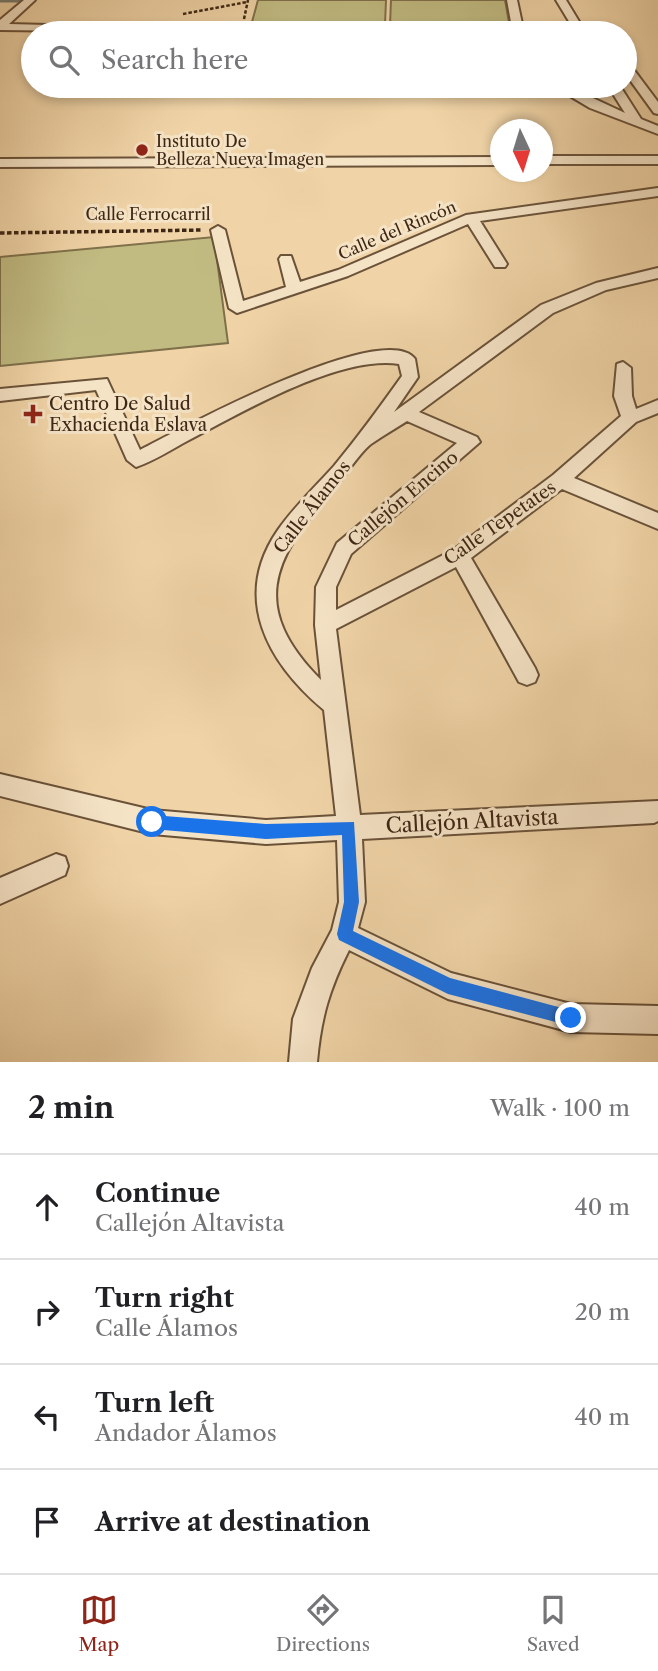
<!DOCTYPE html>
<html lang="en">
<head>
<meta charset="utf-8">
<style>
  :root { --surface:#fff; --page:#f2f2f2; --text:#202124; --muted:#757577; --line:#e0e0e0; --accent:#8f2418 }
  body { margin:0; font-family:"Libre Caslon Text",serif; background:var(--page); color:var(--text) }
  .compass { position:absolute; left:490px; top:119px; width:63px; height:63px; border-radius:50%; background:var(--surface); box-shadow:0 4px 10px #0003; rotate:176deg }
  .stop { position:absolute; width:21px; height:21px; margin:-16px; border:5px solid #1a73e8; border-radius:50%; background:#fff }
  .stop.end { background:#1a73e8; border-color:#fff; box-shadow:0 2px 7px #0008 }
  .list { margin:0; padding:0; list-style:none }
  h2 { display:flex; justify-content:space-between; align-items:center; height:91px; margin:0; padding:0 28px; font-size:30px }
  h2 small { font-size:23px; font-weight:400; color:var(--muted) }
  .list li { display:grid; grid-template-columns:46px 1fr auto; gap:21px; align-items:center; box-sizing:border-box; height:105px; padding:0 28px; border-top:2px solid var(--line) }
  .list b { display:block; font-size:26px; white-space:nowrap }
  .list p { margin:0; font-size:23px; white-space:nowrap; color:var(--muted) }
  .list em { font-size:23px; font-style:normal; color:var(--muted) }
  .icon { flex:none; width:38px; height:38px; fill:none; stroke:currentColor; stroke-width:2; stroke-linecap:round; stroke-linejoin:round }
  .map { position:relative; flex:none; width:658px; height:1062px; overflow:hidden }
  .search { position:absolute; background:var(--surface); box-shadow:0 4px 10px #0003; left:21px; right:21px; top:21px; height:77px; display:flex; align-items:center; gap:18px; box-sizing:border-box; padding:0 24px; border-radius:38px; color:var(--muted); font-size:26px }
  .sheet { height:511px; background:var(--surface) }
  nav { display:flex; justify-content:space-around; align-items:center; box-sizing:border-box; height:98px; border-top:2px solid var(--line); background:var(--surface); font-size:19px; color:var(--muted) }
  nav a { display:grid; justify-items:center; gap:4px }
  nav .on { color:var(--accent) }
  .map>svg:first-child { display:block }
</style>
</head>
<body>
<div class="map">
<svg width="658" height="1062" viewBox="0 0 658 1062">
  <rect width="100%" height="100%" fill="#f0d4a7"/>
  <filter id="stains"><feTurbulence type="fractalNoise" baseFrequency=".00286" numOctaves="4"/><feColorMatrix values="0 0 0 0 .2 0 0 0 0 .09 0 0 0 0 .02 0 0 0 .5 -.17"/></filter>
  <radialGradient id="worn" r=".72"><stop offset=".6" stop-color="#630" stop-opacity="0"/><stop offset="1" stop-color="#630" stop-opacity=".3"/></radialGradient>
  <path fill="#c1bb82" stroke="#7f704b" stroke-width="2" d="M 258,0 L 386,0 L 385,25 L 252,22 Z
    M 391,0 L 505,0 L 510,28 L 390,25 Z
    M 214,237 L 228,343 L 0,366 L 0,257 Z"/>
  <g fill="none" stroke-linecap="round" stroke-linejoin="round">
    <path stroke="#777c73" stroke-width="5" d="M 0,0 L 22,0"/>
    <defs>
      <path id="minor" d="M 24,0 L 35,0 L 9,24 L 243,30 L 249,33 L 0,30 L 0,20 Z
        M 507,0 L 517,0 L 524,33 L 513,33 Z
        M 556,0 L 566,0 L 586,33 L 576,33 Z
        M 625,65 L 631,66 L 658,102 L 658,114 L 654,113 L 625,73 Z
        M 553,86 L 567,86 L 625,113 L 608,86 L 620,86 L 641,119 L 658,126 L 658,134 L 590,108 Z
        M 542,156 L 658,156 L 658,164 L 542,164 Z
        M 500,157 L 500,165 L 0,167 L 0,159 Z
        M 658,188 L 658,196 L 480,221 L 507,264 L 505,267 L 495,267 L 468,224 L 348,276 L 237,313 L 229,308 L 211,230 L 218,226 L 225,230 L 243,301 L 286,287 L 279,259 L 281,256 L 291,256 L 300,282 L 338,270 L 466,215 Z
        M 658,268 L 658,278 L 606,290 L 553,313 L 419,412 L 477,437 L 480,442 L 351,554 L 336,587 L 336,610 L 453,550 L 553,475 L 621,416 L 614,396 L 617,364 L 623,362 L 631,368 L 632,396 L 636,409 L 658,400 L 658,413 L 636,422 L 574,478 L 658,513 L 658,529 L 562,489 L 471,558 L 535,668 L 538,675 L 535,682 L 527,685 L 519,682 L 456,567 L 336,629 L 360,815 L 658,801 L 658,821 L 654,823 L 362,839 L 365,902 L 358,928 L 451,973 L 571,1004 L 658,1006 L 658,1034 L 571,1032 L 448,999 L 349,950 C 329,990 321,1018 317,1062 L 289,1062 L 293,1019 L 312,968 L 332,930 L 339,902 L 337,840 L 266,844 L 152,834 L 0,796 L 0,774 L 152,810 L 266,820 L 336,816 L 324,710 C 268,663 231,598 278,530 C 294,507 315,487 334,466 C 358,437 380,407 402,376 L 399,364 C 340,355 242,412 189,440 C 172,449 154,461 136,467 L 127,460 L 96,390 L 0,401 L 0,389 L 107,379 L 140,450 C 179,430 384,318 415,359 L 418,377 L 394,412 L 541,305 L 596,283 ZM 407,421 L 457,443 L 337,543 L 316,587 L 315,625 L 321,680 C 250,609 271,560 330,494 C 342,481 358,454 371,444 C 382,436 395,429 407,421 Z
        M 56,854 L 65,857 L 68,866 L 65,875 L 0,904 L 0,878 Z"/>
    </defs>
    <use href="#minor" stroke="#6a5239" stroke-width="4"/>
    <path stroke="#3d2614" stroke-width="2.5" stroke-dasharray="3.5 2" stroke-linecap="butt" d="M 183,14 L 247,2
      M 244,19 L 248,0
      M 255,23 L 501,29"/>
    <path stroke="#3d2614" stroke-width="3.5" stroke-dasharray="4.5 2.5" stroke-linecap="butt" d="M 0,233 L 202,230"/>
    <use href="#minor" fill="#f5e3c6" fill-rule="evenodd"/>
  </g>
  <path fill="#1a73e8" d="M 152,815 L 266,824 L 354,822 L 359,902 L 353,931 L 450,978 L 577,1012 L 577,1023 L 571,1026 L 448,994 L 339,940 L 337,934 L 344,902 L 342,835 L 266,839 L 152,829 L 145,822 Z"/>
  <g fill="#8f2418" stroke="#f5e3c6" stroke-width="2.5">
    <circle cx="142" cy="150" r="7"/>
    <path d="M29.5 403.5h7v7h7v7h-7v7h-7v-7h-7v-7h7z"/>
  </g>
  <g text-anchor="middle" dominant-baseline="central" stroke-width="6" stroke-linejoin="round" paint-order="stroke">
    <g font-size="16" fill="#3d2614" stroke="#f5e3c6" text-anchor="start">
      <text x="156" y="141">Instituto De<tspan x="156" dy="18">Belleza Nueva Imagen</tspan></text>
    </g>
    <g font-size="16" fill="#3d2614" stroke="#f5e3c6">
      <text x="148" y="214">Calle Ferrocarril</text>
      <text transform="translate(397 230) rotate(-23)">Calle del Rincón</text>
    </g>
    <g font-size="18" fill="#3d2614" stroke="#f5e3c6" text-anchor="start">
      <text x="49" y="404">Centro De Salud<tspan x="49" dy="21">Exhacienda Eslava</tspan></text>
    </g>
    <g font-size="18" fill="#3d2614" stroke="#f5e3c6">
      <text transform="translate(403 499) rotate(-40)">Callejón Encino</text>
      <text transform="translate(312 507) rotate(-52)">Calle Álamos</text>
      <text transform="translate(500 523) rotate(-35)">Calle Tepetates</text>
    </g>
    <g font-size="21" fill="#3d2614" stroke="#f5e3c6">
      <text transform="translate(472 821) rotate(-3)">Callejón Altavista</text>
    </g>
  </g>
  <rect width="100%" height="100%" filter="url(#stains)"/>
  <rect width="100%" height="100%" fill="url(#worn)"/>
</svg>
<svg class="compass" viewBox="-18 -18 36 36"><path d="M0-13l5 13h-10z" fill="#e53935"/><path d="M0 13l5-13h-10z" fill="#757577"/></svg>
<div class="stop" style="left:152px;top:822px"></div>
<div class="stop end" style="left:571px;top:1018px"></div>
<div class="search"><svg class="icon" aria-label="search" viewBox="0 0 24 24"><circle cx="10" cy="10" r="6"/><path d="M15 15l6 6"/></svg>Search here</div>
</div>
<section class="sheet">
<h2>2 min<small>Walk · 100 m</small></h2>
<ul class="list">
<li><svg class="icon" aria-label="ahead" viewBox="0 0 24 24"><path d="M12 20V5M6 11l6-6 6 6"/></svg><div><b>Continue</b><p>Callejón Altavista</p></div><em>40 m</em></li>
<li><svg class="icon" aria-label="right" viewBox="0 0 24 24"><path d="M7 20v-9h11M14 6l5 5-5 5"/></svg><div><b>Turn right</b><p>Calle Álamos</p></div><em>20 m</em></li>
<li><svg class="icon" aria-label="left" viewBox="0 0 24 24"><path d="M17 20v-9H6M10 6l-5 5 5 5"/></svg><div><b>Turn left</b><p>Andador Álamos</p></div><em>40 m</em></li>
<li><svg class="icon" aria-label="arrive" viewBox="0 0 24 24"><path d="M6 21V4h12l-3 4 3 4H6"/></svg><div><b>Arrive at destination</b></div></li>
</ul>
</section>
<nav>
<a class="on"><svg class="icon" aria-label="map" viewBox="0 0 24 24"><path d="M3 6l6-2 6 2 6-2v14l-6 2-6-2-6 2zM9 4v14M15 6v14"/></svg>Map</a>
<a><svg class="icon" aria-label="directions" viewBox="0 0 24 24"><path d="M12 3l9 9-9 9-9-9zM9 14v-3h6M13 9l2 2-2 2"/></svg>Directions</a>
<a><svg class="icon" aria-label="saved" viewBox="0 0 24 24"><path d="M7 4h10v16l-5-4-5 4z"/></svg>Saved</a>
</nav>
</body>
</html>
